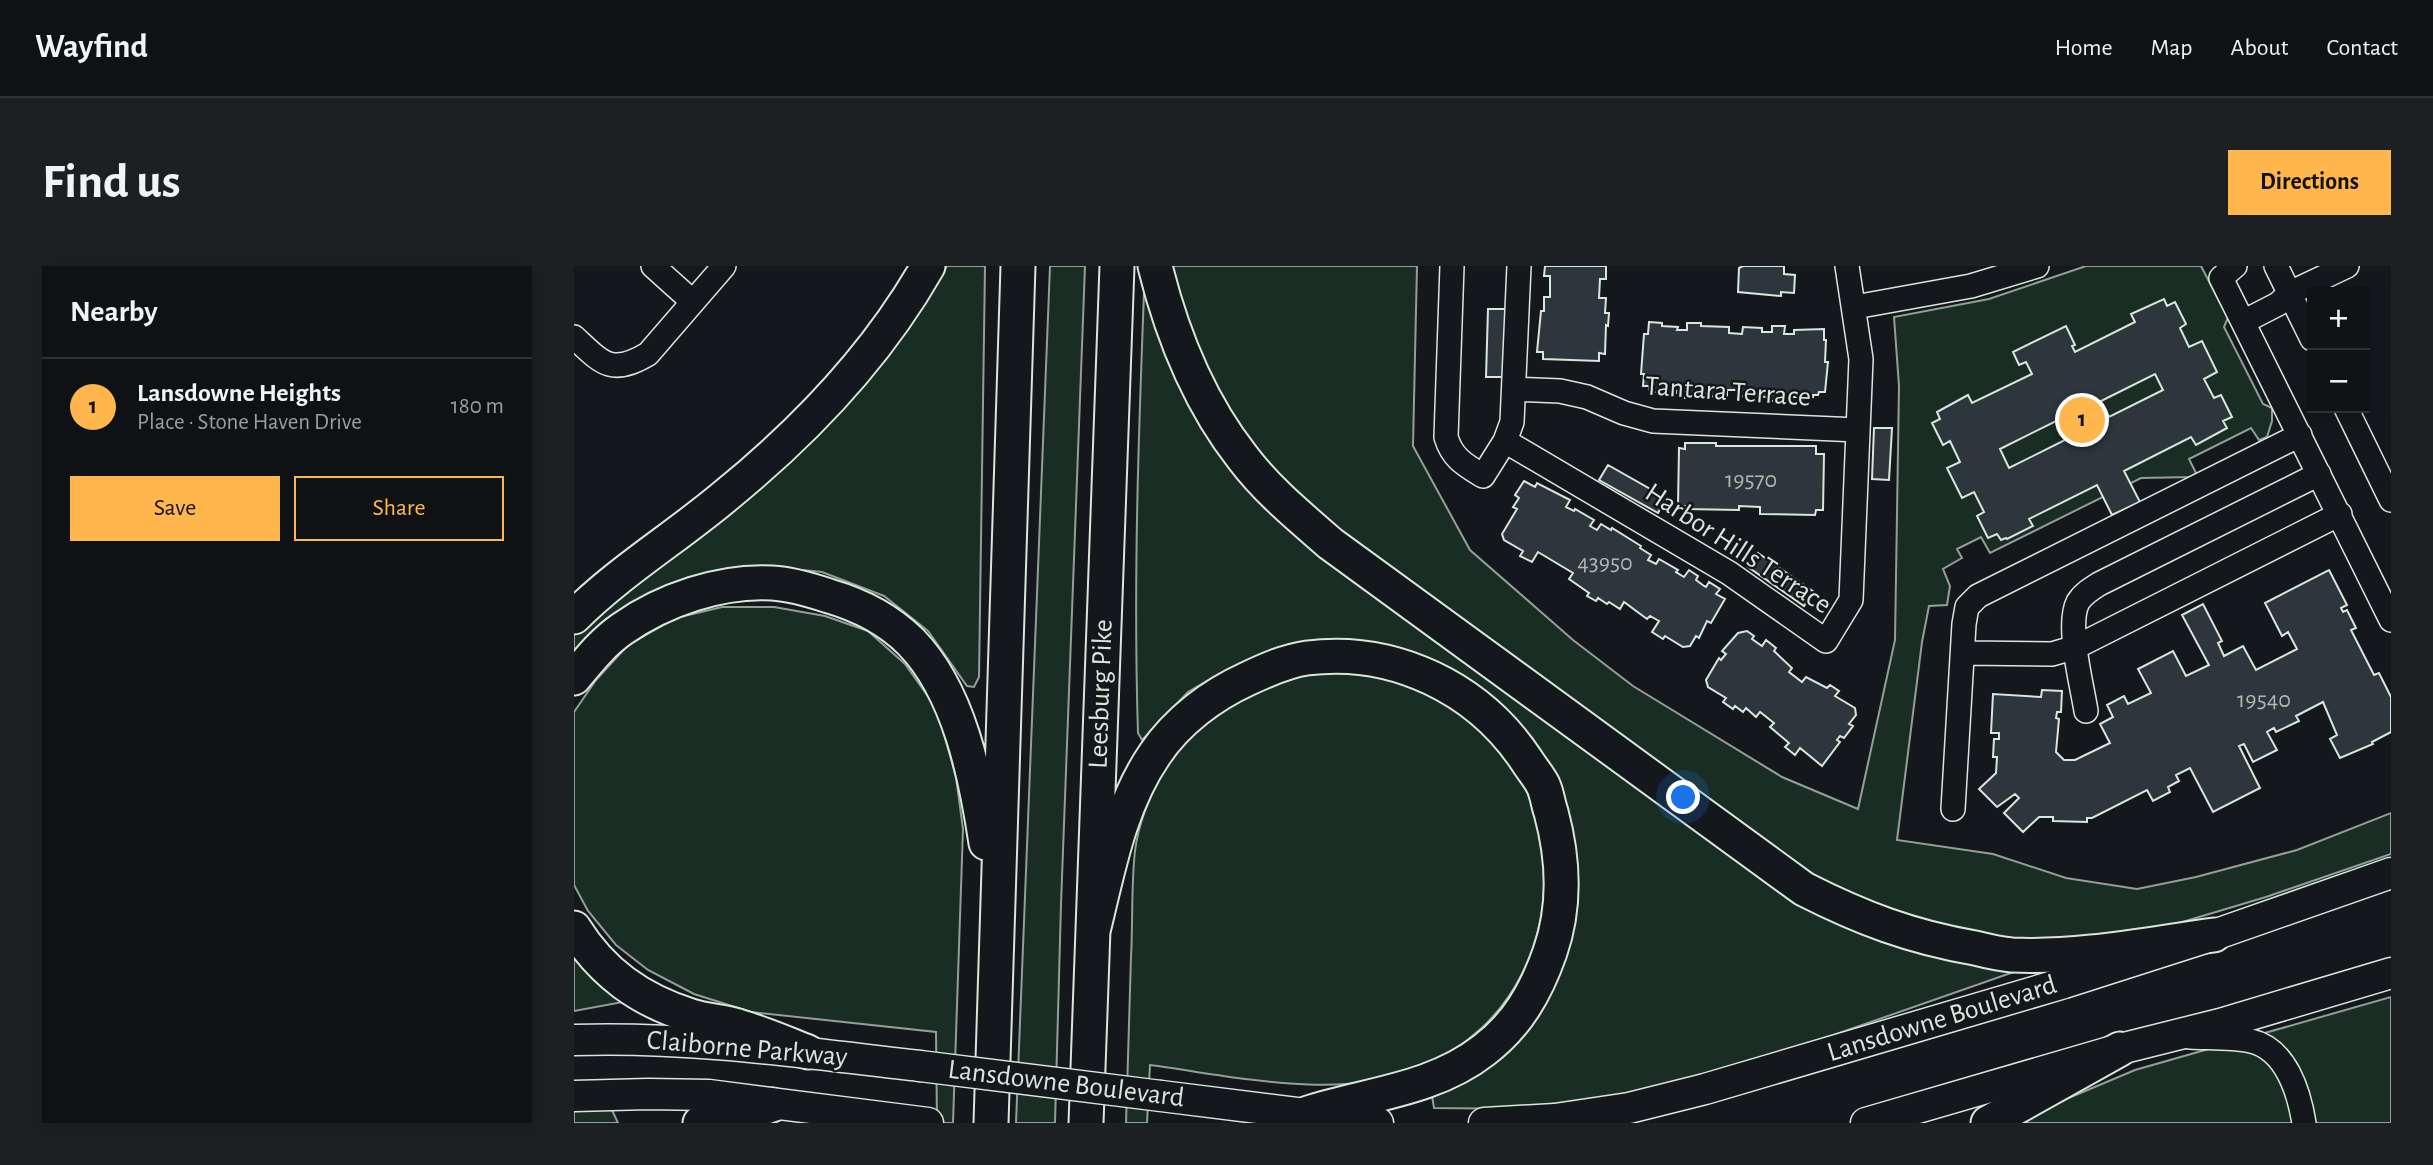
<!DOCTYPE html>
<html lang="en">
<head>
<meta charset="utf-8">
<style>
  :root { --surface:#0f1215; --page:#1d2022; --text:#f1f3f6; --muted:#9b9ea0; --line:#2f3234; --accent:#ffb74d }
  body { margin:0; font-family:"Alegreya Sans",sans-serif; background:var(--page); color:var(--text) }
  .controls { position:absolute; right:21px; top:21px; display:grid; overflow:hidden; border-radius:0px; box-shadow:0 4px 18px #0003 }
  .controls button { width:63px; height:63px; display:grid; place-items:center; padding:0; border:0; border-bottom:2px solid var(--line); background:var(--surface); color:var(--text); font:35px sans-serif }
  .you { position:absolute; left:1110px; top:532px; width:24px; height:24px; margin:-18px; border:5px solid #fff; border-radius:50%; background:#1a73e8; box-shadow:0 0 0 10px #1a73e833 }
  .badge { display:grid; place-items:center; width:46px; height:46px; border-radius:50%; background:var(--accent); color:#111; font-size:23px; font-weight:700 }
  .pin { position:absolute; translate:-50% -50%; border:4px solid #fff; box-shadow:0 2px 7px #0006 }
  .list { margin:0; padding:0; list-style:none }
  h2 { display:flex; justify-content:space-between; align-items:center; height:91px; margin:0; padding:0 28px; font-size:30px }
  h2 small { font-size:23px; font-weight:400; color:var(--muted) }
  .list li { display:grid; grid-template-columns:46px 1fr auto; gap:21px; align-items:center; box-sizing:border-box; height:98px; padding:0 28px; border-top:2px solid var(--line) }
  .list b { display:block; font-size:26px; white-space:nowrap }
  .list p { margin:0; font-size:23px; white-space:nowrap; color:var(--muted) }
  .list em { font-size:23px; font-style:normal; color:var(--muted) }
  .actions { display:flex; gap:14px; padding:21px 28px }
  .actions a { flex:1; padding:16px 0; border:2px solid var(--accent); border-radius:0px; text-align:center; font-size:24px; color:var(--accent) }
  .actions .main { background:var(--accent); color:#111 }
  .map { position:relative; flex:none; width:1817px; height:857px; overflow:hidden; border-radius:0px }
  header { display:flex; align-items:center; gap:42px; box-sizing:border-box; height:98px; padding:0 35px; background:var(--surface); border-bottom:2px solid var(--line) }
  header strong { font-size:33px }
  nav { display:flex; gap:38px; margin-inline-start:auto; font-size:24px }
  .intro { display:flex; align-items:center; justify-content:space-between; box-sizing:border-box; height:168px; padding:0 42px }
  h1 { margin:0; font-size:49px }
  .button { padding:18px 32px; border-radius:0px; background:var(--accent); color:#111; font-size:24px; font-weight:700 }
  main { display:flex; gap:42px; padding:0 42px }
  aside { flex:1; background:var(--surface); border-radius:0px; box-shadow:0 4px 18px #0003 }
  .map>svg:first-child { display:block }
</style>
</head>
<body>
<header>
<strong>Wayfind</strong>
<nav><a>Home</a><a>Map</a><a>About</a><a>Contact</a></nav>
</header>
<div class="intro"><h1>Find us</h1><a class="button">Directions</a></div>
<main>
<aside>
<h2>Nearby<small></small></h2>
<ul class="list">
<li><span class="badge">1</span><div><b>Lansdowne Heights</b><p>Place · Stone Haven Drive</p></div><em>180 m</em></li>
</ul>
<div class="actions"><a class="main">Save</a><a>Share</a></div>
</aside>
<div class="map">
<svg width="1817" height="857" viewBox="0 0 1817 857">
  <rect width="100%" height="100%" fill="#14181c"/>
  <path fill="#1a2d24" stroke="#939e99" stroke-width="2" d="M 373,0 L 411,0 L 405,411 L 400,421 L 393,420 L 354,365 L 310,330 L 248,306 L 188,300 L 144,304 L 94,320 L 0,390 L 0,368 L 34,333 L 333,62 Z
    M 476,0 L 511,0 L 487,638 L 481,857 L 442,857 Z
    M 571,0 L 637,163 L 1182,599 L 1457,700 L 1228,780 L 1134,809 L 1058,827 L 962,843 L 860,842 L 858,830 L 926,790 L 1000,594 L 920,434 L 699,384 L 645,408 L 614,426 L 568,474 L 564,467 C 559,311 565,156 571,0 Z
    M 597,0 L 843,0 L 839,180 L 896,284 L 999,374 L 1059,420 L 1208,511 L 1284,543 L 1321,374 L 1325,120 L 1320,51 L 1415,33 L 1512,0 L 1627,0 L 1654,52 L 1650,61 L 1689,138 L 1698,142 L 1698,155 L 1693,171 L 1685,174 L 1677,162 L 1615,193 L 1622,207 L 1617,211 L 1567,212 L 1416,287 L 1407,271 L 1383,283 L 1388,292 L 1369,303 L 1376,320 L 1373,339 L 1355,340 L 1348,376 L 1323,574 L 1419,588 L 1492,612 L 1563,623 L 1622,611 L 1723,584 L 1817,547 L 1817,588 L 1692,631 L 1595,660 L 1470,676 L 1404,668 L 1327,648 L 1263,623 L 1225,601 L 733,248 L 664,166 L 632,107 L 615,62 Z
    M 148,341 L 200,341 L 251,350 L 294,365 L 331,398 L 358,436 L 367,457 L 382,511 L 389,563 L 379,857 L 363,857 L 362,766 L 177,746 L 120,728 L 74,704 L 42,679 L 14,645 L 0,619 L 0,446 L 22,414 L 54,379 L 102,352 Z
    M 768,404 C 808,411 843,414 877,439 C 904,459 928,484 946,512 C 955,527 962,549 965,566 C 987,665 939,765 843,803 C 763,835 659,810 576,799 L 573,857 L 552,857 C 554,802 555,747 557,691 C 559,656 557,620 561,585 C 567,536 604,467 647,441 C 685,419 724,407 768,404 Z
    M 0,685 L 33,723 L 49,736 L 0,745 Z
    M 1817,731 L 1817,857 L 1441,857 L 1459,847 L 1561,804 Z
    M 0,843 L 38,844 L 44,857 L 0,857 Z"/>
  <path fill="#2c363c" stroke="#d8e6dc" stroke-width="2" fill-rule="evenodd" d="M 971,0 L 1032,0 L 1032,13 L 1026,13 L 1025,32 L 1032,32 L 1031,47 L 1035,47 L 1034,60 L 1032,59 L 1031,88 L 1025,87 L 1025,95 L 969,93 L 969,86 L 963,86 L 967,45 L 970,45 L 970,31 L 976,31 L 976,10 L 970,10 Z
    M 1169,0 L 1210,0 L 1210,8 L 1221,9 L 1220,27 L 1207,26 L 1207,30 L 1164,26 L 1165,2 Z
    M 1590,33 L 1593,40 L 1601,36 L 1612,58 L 1606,62 L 1615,81 L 1628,75 L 1643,106 L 1630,113 L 1640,132 L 1647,129 L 1658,151 L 1649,155 L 1653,162 L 1622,179 L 1617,171 L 1550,205 L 1566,236 L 1538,249 L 1523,219 L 1455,253 L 1459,260 L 1433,273 L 1432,272 L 1427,274 L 1423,268 L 1414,272 L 1403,250 L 1410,246 L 1400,226 L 1388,232 L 1373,202 L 1386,196 L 1376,175 L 1369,179 L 1358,157 L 1366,153 L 1363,146 L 1394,129 L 1398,137 L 1458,108 L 1452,96 L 1445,99 L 1439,86 L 1492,60 L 1501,79 L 1498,80 L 1501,86 L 1561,56 L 1557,48 ZM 1581,108 L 1589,124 L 1535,151 L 1527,135 ZM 1482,155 L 1491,174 L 1435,202 L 1426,183 Z
    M 914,43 L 933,43 L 931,111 L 912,111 Z
    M 1075,56 L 1088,57 L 1088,60 L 1104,61 L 1103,64 L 1113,64 L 1113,57 L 1127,57 L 1127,60 L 1155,61 L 1155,67 L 1168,68 L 1169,61 L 1188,62 L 1188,66 L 1198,66 L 1198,60 L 1211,60 L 1210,68 L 1220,68 L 1220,64 L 1250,63 L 1250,74 L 1252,74 L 1251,96 L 1254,96 L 1251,126 L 1245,126 L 1244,129 L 1239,129 L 1239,131 L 1216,131 L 1216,128 L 1208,128 L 1208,135 L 1195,135 L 1196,131 L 1165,130 L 1165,124 L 1153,124 L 1153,131 L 1133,130 L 1133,127 L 1124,127 L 1124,132 L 1111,132 L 1111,125 L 1103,125 L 1103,127 L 1080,126 L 1080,124 L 1075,124 L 1075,120 L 1069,120 L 1070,108 L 1067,108 L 1070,68 L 1074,68 Z
    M 1300,162 L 1318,162 L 1315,214 L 1298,213 Z
    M 1111,177 L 1142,177 L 1142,180 L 1242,180 L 1242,188 L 1250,188 L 1249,244 L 1242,244 L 1241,249 L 1186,248 L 1186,241 L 1165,240 L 1165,244 L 1112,243 L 1112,240 L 1104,240 L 1105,182 L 1111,183 Z
    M 1034,199 L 1092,232 L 1084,247 L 1025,214 Z
    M 950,215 L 961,221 L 963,217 L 996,234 L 992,241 L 1000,245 L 1001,243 L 1020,254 L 1016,260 L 1023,264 L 1027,258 L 1037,264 L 1038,262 L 1067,280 L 1066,282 L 1077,289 L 1074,294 L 1082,298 L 1085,293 L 1104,304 L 1102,306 L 1110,311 L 1115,304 L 1124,310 L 1122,314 L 1130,320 L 1132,321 L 1135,316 L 1146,323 L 1142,328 L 1151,333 L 1137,357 L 1133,355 L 1125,372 L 1122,370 L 1116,380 L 1109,381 L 1091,370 L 1089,373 L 1078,366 L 1085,355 L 1076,350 L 1073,353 L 1050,336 L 1046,343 L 1035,336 L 1033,338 L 1024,332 L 1022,335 L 1013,330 L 1015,327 L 995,313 L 999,307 L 964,286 L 958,296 L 946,290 L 949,285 L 930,274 L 928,268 L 943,243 L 939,241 L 945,232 L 941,229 Z
    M 1184,287 L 1240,326 L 1230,340 L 1174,301 Z
    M 1755,304 L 1773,339 L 1767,342 L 1769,346 L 1773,344 L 1782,362 L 1777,364 L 1800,409 L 1805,407 L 1817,431 L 1817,466 L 1798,476 L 1799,478 L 1766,492 L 1756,473 L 1763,469 L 1749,436 L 1722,450 L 1725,455 L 1702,466 L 1700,462 L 1693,466 L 1703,484 L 1679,496 L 1670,478 L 1665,480 L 1686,522 L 1639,546 L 1616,502 L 1602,509 L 1605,515 L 1594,521 L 1596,526 L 1579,535 L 1573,524 L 1518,552 L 1513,552 L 1513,556 L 1479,555 L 1479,551 L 1465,551 L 1449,566 L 1430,547 L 1445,532 L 1441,528 L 1423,541 L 1405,523 L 1422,507 L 1423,491 L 1419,491 L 1420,473 L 1425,473 L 1425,467 L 1417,467 L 1419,428 L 1467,431 L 1468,424 L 1488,425 L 1487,446 L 1483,446 L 1482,452 L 1485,453 L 1482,486 L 1490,494 L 1501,494 L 1536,477 L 1526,458 L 1539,451 L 1533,439 L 1550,430 L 1554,438 L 1577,427 L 1564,403 L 1599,385 L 1612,410 L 1635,399 L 1608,349 L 1629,338 L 1648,375 L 1644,377 L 1650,390 L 1669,380 L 1682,404 L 1723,383 L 1714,366 L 1708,370 L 1691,337 Z
    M 1173,365 L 1180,370 L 1178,373 L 1188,380 L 1192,374 L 1202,382 L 1200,385 L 1218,402 L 1215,406 L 1228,416 L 1232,411 L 1253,422 L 1256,419 L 1265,425 L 1261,430 L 1281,442 L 1282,449 L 1275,458 L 1279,460 L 1270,472 L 1266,470 L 1263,474 L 1266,476 L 1248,500 L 1226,482 L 1221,489 L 1211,481 L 1215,477 L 1196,461 L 1200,457 L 1186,446 L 1182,451 L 1172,442 L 1169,446 L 1161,440 L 1159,443 L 1149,436 L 1152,432 L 1134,421 L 1132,414 L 1145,392 L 1147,394 L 1152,388 L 1148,385 L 1164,367 Z"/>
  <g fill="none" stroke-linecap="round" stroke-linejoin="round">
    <defs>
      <path id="minor" d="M 79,0 L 119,36
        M 878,0 L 872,171 C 878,192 891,199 909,210 L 931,175 L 938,156 L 945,0
        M 1661,0 L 1647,12 L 1817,354
        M 1702,0 L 1738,73
        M 1281,41 L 1397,20 L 1463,0
        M 1669,56 L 1704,38 L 1716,27 L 1773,0
        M 0,71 C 28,97 37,110 74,88 L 150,0
        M 940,123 L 986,125 L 1013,131 L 1050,147 L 1079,155 L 1284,164
        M 1772,142 L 1817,234
        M 931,175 L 1155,307 L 1252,375 L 1277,334 L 1287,93 L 1273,0
        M 1389,387 L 1478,388 L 1502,381 L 1766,248
        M 1512,445 C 1508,419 1492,359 1504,336 C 1509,328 1517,323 1525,318 L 1745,208
        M 1379,543 L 1390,358 L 1393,341 L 1404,330 L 1726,169
        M 1616,771 C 1636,772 1658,771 1677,775 C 1712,783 1725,826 1730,857"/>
      <path id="major" d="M 0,774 C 116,770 231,787 346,800
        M 0,830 L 74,828 L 135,829 L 354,857
        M 587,830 L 804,857
        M 910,857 L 981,853 L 1055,842 L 1131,823 L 1490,717 L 1640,669 L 1817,607
        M 1292,857 L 1546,783 L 1646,758 L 1817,707"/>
      <path id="highway" d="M 581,0 C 598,69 625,136 669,192 C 694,225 726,251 757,278 L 1230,623 C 1287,652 1337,671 1401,682 C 1413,685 1426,688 1438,689 C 1505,692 1574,678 1640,669
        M 0,351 C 45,306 101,272 150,231 C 230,166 303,90 354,0
        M 0,412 C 14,395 29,376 48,363 C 89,334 147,314 198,317 C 216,318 237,324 255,330 C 286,339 313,352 337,376 C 385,425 402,510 412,577
        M 0,662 C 28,707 66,734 117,750 C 132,755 149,755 164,760 C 188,767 211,777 234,786
        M 519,665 C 534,605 545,540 581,488 C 603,455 638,429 673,413 C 692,404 712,395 733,392 C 820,381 905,422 953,495 C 958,503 965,511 969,519 C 973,527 974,538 977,546 C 990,594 992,640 976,686 C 962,726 943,759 910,784 C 859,824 793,828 734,847
        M 126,857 L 151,855 L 198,839
        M 417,857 L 444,0
        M 512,857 L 543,0
        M 1414,857 L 1546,783"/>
    </defs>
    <use href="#minor" stroke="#d8e6dc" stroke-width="26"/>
    <use href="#major" stroke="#d8e6dc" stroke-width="33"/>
    <use href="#highway" stroke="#d8e6dc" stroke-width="37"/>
    <use href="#minor" stroke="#14181c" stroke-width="23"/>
    <use href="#major" stroke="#14181c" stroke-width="30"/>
    <use href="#highway" stroke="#14181c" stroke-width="33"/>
    <defs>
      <path id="major-bridge" d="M 346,800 L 587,830"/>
    </defs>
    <use href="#major-bridge" stroke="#d8e6dc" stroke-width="33" stroke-linecap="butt"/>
    <use href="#major-bridge" stroke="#14181c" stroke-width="30"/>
  </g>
  <g text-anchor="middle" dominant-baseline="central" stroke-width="5" stroke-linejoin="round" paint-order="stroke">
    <g font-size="24" fill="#adbab4">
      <text x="1177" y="214">19570</text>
      <text x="1031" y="297">43950</text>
      <text x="1690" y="434">19540</text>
    </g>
    <g font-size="28" fill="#d8e6dc" stroke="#14181c">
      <text transform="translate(1154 126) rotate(4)">Tantara Terrace</text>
      <text transform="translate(1164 283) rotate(33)">Harbor Hills Terrace</text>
      <text transform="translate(527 428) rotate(-88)">Leesburg Pike</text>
      <text transform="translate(1368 753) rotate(-17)">Lansdowne Boulevard</text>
      <text transform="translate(173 783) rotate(5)">Claiborne Parkway</text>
      <text transform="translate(492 818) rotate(7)">Lansdowne Boulevard</text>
    </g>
  </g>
</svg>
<div class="controls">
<button>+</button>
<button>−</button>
</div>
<div class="you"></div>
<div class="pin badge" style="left:1508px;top:154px">1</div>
</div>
</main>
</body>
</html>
